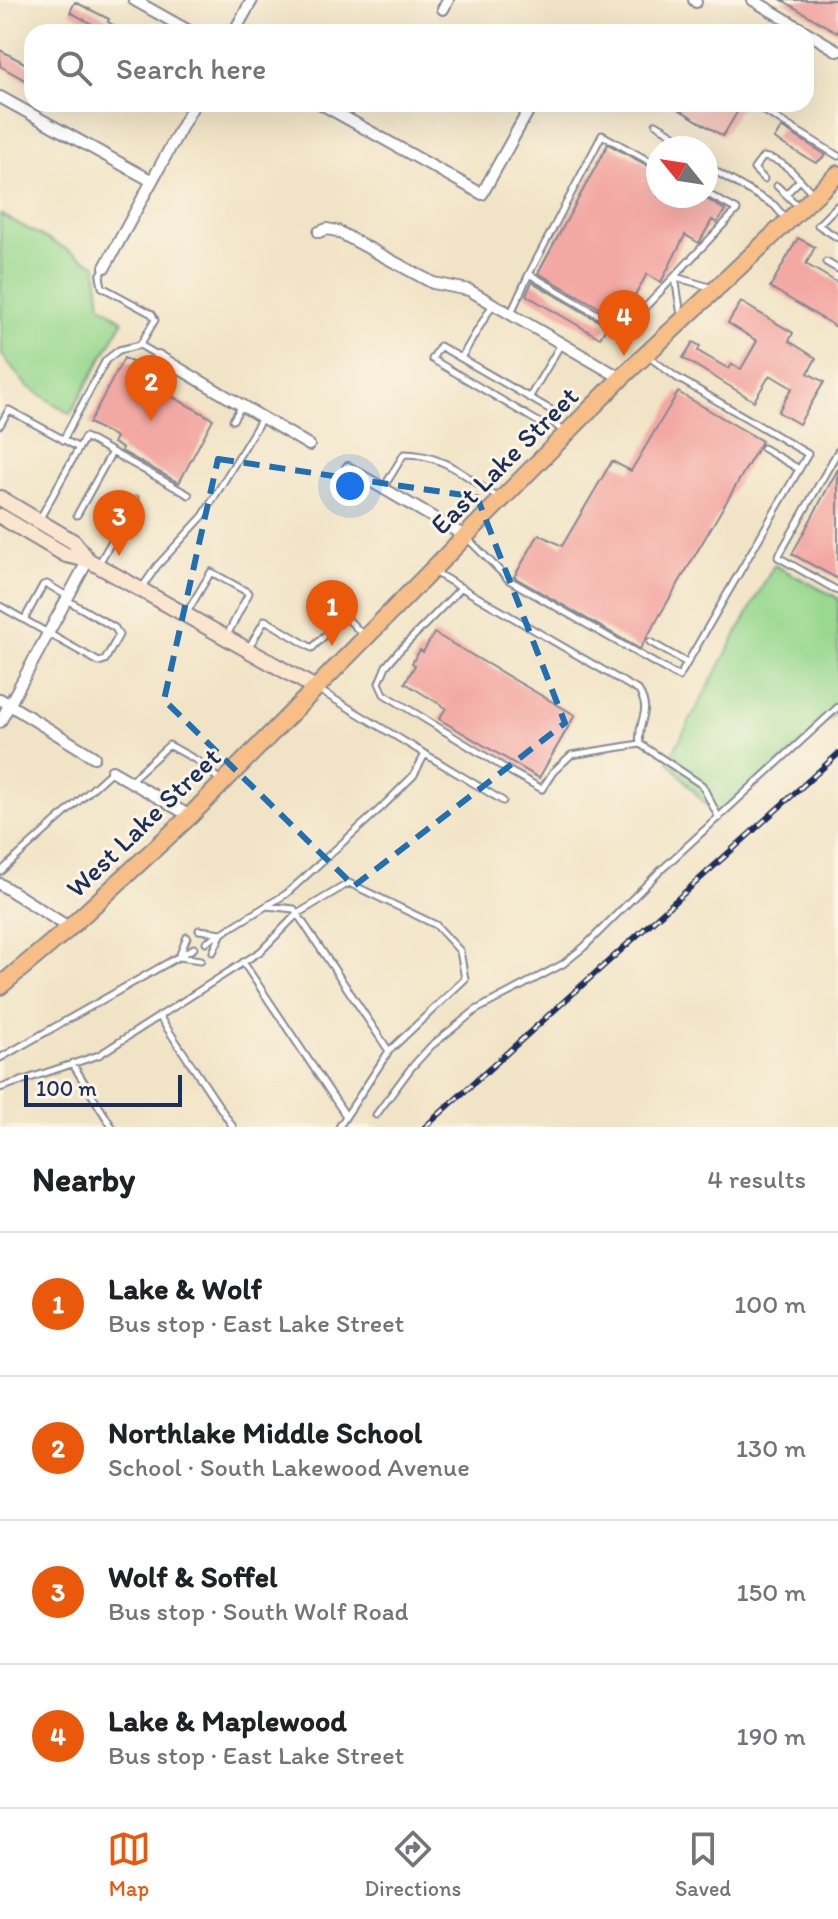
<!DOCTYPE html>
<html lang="en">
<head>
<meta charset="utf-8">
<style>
  :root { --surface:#fff; --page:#f2f2f2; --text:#202124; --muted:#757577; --line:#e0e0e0; --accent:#ea580c }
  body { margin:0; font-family:Itim,sans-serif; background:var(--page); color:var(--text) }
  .compass { position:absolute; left:646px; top:136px; width:72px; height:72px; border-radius:50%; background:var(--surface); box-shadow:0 8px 32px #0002; rotate:300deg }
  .scale { position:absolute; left:24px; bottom:20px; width:158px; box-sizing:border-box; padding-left:8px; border:4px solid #1b2f5e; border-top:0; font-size:22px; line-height:28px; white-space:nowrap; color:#1b2f5e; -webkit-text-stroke:6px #fcf5e5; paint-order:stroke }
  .you { position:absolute; left:350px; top:486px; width:28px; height:28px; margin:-20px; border:6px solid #fff; border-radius:50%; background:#1a73e8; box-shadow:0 0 0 12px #1a73e833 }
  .badge { display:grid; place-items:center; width:52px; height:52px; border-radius:50%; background:var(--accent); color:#fff; font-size:26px; font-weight:700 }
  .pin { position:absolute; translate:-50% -66px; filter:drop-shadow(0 2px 4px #0008) }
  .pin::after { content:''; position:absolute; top:42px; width:28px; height:24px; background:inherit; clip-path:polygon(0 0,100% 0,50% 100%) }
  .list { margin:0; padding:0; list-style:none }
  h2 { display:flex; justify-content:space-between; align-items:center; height:104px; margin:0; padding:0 32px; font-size:34px }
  h2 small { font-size:26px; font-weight:400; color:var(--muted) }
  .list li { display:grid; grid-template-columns:52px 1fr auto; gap:24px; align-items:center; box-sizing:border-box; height:144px; padding:0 32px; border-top:2px solid var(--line) }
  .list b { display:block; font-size:30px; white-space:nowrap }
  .list p { margin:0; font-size:26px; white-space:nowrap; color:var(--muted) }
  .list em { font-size:26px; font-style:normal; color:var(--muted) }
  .icon { flex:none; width:44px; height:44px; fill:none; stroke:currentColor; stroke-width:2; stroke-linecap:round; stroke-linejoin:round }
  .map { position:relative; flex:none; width:838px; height:1127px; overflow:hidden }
  .search { position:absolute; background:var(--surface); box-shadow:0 8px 32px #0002; left:24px; right:24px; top:24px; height:88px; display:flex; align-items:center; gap:20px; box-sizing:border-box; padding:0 28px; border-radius:24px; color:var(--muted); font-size:30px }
  .sheet { height:680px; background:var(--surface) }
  nav { display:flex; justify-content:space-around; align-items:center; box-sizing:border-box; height:112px; border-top:2px solid var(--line); background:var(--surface); font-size:22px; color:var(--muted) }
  nav a { display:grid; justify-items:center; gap:4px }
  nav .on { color:var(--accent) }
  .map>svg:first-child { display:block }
</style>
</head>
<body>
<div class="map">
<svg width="838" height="1127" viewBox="0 0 838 1127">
  <rect width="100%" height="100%" fill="#fcf5e5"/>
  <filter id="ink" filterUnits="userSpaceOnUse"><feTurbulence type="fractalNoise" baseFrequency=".0125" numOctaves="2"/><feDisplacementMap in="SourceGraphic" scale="16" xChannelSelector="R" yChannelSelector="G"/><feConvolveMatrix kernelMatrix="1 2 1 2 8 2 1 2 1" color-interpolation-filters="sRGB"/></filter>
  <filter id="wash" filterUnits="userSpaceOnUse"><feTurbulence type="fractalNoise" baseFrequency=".006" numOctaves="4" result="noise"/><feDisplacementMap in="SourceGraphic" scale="32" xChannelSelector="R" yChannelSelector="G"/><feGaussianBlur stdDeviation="1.8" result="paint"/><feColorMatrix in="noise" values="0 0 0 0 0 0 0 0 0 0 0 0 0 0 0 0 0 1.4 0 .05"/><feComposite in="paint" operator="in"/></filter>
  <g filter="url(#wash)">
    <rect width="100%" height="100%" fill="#f1e3c5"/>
    <path fill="#98d88f" stroke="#5a8476" stroke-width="2" d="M 0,214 L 96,265 L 101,305 L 123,321 L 70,414 L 26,385 L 2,355 Z
      M 774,565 L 838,598 L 838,711 L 717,818 L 668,761 Z"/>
    <g id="blocks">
      <path fill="#f3a8a3" d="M 782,0 L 838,0 L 838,33 Z
        M 75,2 L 109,19 L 108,22 L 126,32 L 87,32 L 92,24 L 70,12 Z
        M 0,50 L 32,67 L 32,84 L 0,66 Z
        M 670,104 L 742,104 L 723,136 Z
        M 781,128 L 784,129 L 826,155 L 816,163 L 774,139 Z
        M 608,144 L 658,171 L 658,196 L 701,196 L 725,210 L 717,223 L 712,220 L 699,243 L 685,235 L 661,282 L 647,274 L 628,307 L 630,308 L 623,321 L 538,273 Z
        M 798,238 L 815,247 L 806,264 L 838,283 L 838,328 L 770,287 Z
        M 532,282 L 607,326 L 600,338 L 526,295 Z
        M 741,302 L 793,333 L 789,341 L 816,358 L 808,373 L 824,382 L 799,424 L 778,412 L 792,388 L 770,375 L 754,401 L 683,358 L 693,342 L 700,346 L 698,351 L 729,369 L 732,364 L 741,369 L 757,341 L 728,323 Z
        M 124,358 L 163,379 L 161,384 L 174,391 L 171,396 L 213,419 L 179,483 L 121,451 L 122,448 L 113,443 L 116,437 L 89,423 Z
        M 678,392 L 762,441 L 640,649 L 514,577 L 539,534 L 562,546 L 612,461 L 631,471 Z
        M 838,469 L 838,579 L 792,554 Z
        M 434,633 L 575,715 L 539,778 L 439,719 L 446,708 L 405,683 L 415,665 L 412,663 L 420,650 L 423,652 Z"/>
    </g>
  </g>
  <g filter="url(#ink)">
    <use href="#blocks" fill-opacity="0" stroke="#868992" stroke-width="2"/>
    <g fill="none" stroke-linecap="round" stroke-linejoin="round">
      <defs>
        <path id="lane" d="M 753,104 L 838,156
          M 656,124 L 696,148
          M 706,154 L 715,171 L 774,205 L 786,219
          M 764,179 L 754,169 L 763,157 C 785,159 799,179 813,194
          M 777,186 L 799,207
          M 787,193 L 800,180
          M 838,205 L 818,225 L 838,238
          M 826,262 L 838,269
          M 105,267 L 100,276 L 102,287 L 152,314 L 155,320 L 140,345
          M 529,274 L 602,135 L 658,166
          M 511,313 L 529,274 L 624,330 L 737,210 L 706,193
          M 681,315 L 675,277 L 713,288
          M 461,358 L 493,304
          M 529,398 L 561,344
          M 233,420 L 241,407
          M 552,422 L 551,410 L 440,346 L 432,359 L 542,424 L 552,422 L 563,431
          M 0,425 L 9,410 L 79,448
          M 63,440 L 106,360 L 119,350 L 140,345 L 157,355
          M 763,448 L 799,469
          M 838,451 L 778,557 L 838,591
          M 384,487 L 404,454 C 443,454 467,477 498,498
          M 77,515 L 112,452
          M 39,520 L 85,437 L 189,495
          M 469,540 L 509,580 L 679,677 L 808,454 L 676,377 L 649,357
          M 98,565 L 136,499
          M 436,573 L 639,691 C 653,715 636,719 640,744 L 702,785 L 719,818
          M 461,588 L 397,653 L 386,666 L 379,683 L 384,694 L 511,772 L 542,789 L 553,772 L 571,755 L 640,744
          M 141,589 L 157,566 L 203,516 L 262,418
          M 0,606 L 99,662 L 105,660 L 119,635 L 115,628 L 67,600
          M 186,614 L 211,572 L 249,593 L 226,637
          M 24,620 L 43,585 L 47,584 L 67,596
          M 650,642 L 687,663
          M 248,649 L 265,620 L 312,648 L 345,616 L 364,636
          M 319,690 L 503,801
          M 130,781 L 169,745 L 198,761 L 221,781
          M 0,872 L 112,771
          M 267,906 L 294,909 L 389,1051 L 339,1127
          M 199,930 L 222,933 L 206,942
          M 187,937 L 179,957 L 201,960
          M 213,952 L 222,933 L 286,894 L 382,807 L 414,775 L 425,754
          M 243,962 L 346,1116
          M 159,1016 L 233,1127
          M 0,1058 L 194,948
          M 72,1063 L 112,1127
          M 0,1088 L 99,1055 L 261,951 L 297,914 L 349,883 L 436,925 L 460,951 L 465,979 L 389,1051
          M 376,1115 L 411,1068 L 431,1046 L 476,1010 L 563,964 L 584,947 L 660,871 L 838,707"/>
        <path id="street" d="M 134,0 L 191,32
          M 694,0 L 696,2
          M 753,0 L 838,51
          M 443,9 L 448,0
          M 234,32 L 252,0
          M 0,97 L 152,181
          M 321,104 L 482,194 L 532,104
          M 319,232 L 327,229 L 337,231 L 433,283 L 469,290 L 621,378
          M 105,267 L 194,104
          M 158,356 L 309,445
          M 348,468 L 465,536
          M 0,699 L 94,757
          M 0,722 L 88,560
          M 112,771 L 190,816
          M 0,884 L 70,928"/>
        <path id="secondary" d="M 0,498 L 74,542 L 88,560
          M 0,516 L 66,555 L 88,560 L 314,687"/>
        <path id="primary" d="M 0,986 L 68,929 L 190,816 L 621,378 L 838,174"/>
      </defs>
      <use href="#lane" stroke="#868992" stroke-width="9"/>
      <use href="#street" stroke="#868992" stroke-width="14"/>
      <use href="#secondary" stroke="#868992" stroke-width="18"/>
      <use href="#primary" stroke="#868992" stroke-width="20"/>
      <use href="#lane" stroke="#fff" stroke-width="5"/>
      <use href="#street" stroke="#fff" stroke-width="10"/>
      <use href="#secondary" stroke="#fce5cf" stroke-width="14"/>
      <use href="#primary" stroke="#f7be88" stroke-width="16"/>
      <defs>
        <path id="rail" d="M 425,1127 L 838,754"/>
      </defs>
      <use href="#rail" stroke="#1b2f5e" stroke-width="6"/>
      <use href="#rail" stroke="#fcf5e5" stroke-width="3" stroke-dasharray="9" stroke-linecap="butt"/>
    </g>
  </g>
  <path fill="none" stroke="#1f6fb2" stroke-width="6" stroke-dasharray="16 10" stroke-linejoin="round" d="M 218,459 L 477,497 L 565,723 L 354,886 L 164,700 Z"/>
  <g text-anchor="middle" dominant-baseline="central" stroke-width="6" stroke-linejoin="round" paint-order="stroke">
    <g font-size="28" fill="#1b2f5e" stroke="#fcf5e5">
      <text transform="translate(504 460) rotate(-45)">East Lake Street</text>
      <text transform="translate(143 822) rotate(-44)">West Lake Street</text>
    </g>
  </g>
</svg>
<svg class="compass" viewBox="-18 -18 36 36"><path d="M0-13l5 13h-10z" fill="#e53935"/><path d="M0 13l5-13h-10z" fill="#757577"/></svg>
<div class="scale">100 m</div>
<div class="you"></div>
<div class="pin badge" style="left:332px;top:646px">1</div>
<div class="pin badge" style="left:151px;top:421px">2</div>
<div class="pin badge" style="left:119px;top:556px">3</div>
<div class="pin badge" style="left:624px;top:356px">4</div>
<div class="search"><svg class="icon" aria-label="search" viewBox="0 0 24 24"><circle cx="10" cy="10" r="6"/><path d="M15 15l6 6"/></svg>Search here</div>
</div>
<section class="sheet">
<h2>Nearby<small>4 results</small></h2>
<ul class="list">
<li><span class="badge">1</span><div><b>Lake &amp; Wolf</b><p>Bus stop · East Lake Street</p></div><em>100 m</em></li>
<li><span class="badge">2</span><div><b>Northlake Middle School</b><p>School · South Lakewood Avenue</p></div><em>130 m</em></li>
<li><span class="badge">3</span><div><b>Wolf &amp; Soffel</b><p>Bus stop · South Wolf Road</p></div><em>150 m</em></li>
<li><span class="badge">4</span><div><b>Lake &amp; Maplewood</b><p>Bus stop · East Lake Street</p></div><em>190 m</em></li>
</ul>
</section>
<nav>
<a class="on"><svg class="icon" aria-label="map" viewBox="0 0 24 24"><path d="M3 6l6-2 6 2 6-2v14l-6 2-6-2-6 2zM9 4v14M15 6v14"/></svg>Map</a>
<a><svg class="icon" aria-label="directions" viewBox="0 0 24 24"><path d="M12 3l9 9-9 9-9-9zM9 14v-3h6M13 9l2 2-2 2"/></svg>Directions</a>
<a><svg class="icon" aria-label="saved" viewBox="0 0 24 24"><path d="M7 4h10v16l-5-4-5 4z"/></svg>Saved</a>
</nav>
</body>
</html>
